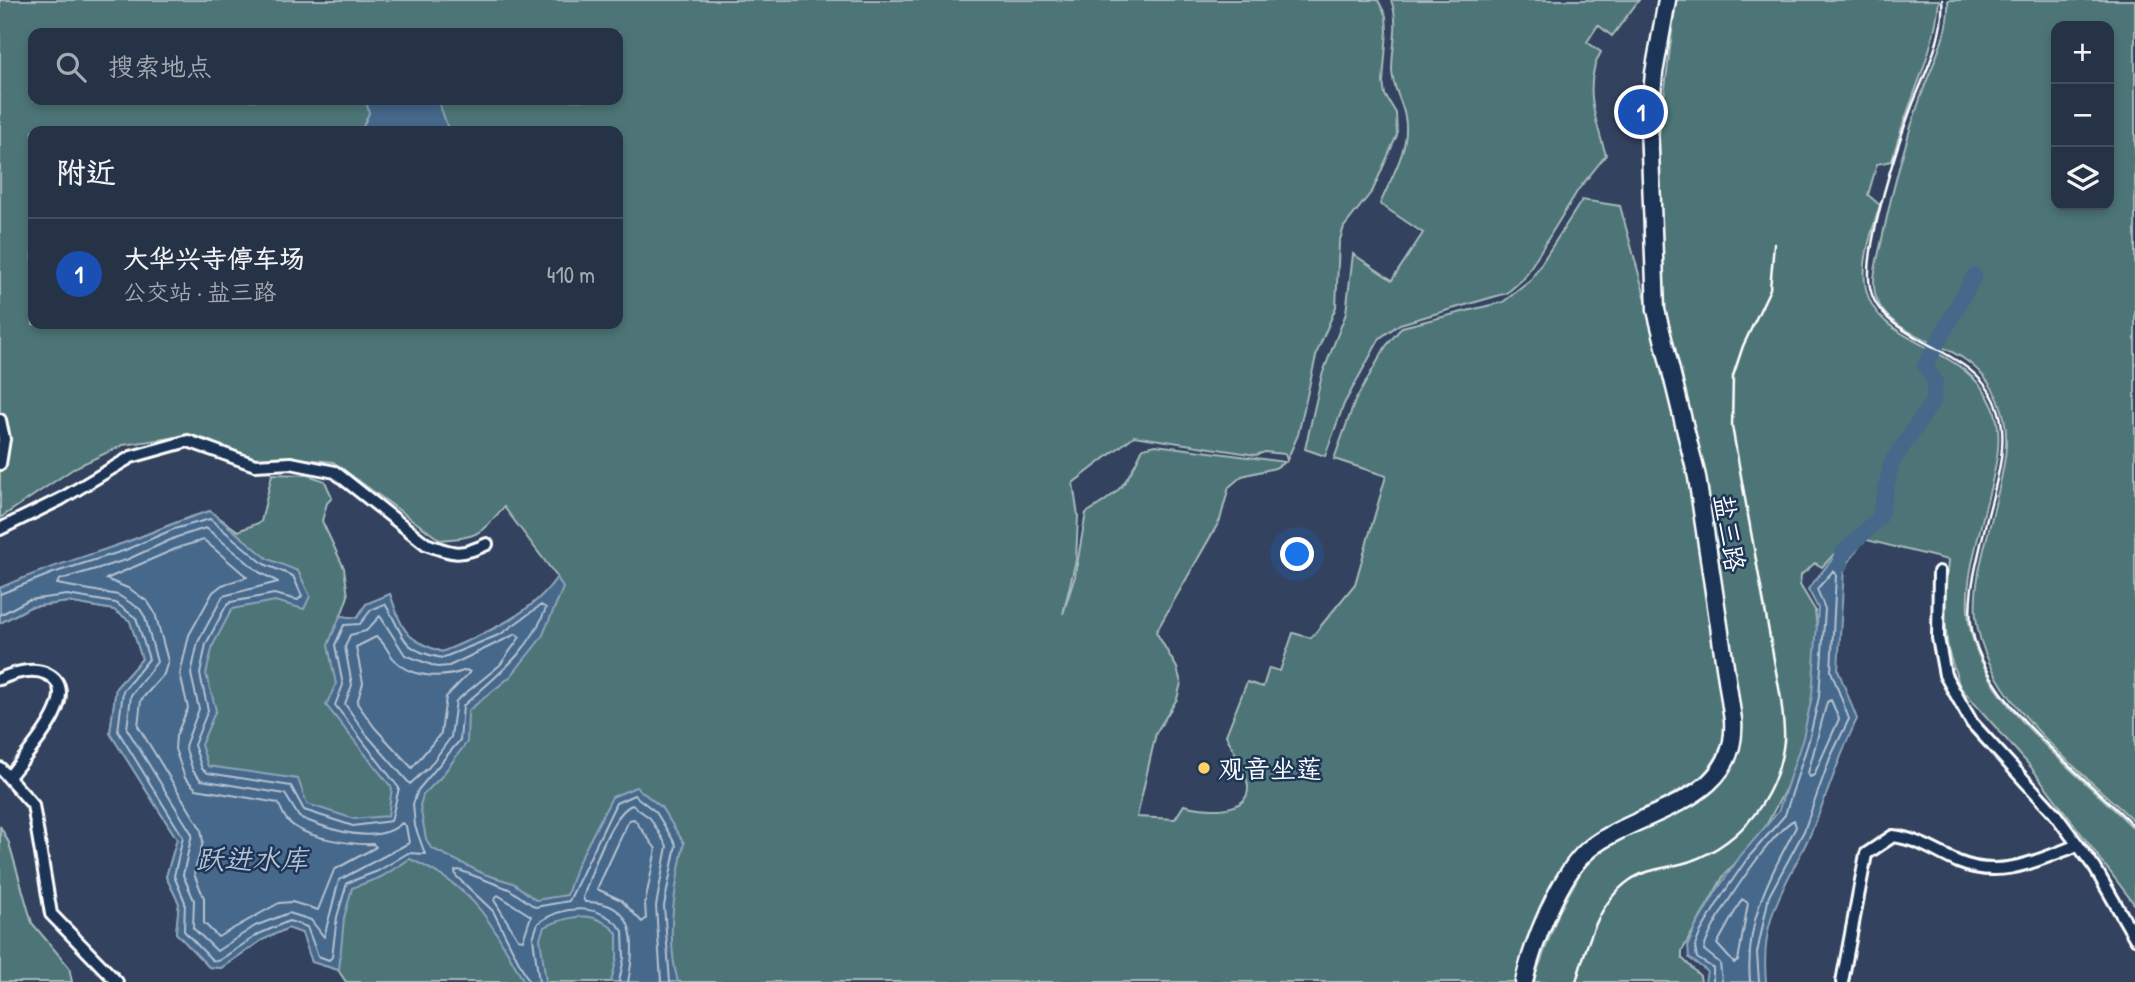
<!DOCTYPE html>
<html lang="zh">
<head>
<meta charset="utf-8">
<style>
  :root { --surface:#263246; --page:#2e3a4d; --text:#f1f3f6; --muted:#a4aab3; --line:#424d5f; --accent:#95b2f1 }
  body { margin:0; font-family:"Patrick Hand","LXGW WenKai TC",sans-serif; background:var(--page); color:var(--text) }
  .controls { position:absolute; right:21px; top:21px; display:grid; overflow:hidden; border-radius:14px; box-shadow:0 4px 10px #0003 }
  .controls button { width:63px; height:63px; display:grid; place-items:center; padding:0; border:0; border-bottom:2px solid var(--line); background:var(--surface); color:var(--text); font:35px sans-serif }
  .you { position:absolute; left:1298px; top:555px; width:24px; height:24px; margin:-18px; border:5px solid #fff; border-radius:50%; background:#1a73e8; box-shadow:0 0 0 10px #1a73e833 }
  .badge { display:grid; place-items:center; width:46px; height:46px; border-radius:50%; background:var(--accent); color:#fff; font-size:23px; font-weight:700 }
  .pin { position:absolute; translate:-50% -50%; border:4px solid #fff; box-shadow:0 2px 7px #0006 }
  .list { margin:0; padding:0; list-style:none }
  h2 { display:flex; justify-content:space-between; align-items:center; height:91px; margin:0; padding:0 28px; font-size:30px }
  h2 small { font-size:23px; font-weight:400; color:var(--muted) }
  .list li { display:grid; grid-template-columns:46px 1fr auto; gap:21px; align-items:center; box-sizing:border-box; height:112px; padding:0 28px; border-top:2px solid var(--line) }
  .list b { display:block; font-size:26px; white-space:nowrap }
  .list p { margin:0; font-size:23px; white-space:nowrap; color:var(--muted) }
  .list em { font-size:23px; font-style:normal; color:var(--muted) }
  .icon { flex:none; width:38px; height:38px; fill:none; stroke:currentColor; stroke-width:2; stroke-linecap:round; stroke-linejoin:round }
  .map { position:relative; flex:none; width:2135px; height:982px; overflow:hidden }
  .search { position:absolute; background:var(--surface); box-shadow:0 4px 10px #0003; left:28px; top:28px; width:595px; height:77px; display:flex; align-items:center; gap:18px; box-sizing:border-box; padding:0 24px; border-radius:14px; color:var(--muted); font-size:26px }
  .panel { position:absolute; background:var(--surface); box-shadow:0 4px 10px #0003; left:28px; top:126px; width:595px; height:203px; border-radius:14px }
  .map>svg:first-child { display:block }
</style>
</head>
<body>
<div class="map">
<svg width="2135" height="982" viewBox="0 0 2135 982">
  <rect width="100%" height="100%" fill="#33425e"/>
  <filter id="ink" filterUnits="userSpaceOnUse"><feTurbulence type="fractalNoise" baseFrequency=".0143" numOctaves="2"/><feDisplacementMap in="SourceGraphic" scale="14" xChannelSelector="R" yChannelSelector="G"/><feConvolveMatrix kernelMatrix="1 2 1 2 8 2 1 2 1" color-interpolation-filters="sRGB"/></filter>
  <g filter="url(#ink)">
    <path fill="#4e7477" stroke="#a6babb" stroke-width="2" fill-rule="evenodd" d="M 0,0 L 1378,0 L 1386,16 L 1387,31 L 1383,82 L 1385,95 L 1396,113 L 1397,135 L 1373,190 L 1344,227 L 1339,243 L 1336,307 L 1317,352 L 1298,435 L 1287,460 L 1285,454 L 1265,452 L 1256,455 L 1134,436 L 1073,483 L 1078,516 L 1076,560 L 1063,614 L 1075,576 L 1086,513 C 1120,493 1126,485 1143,448 L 1156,445 L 1285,462 L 1275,468 L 1242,476 L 1229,487 L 1220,520 L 1156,632 L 1177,668 L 1181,683 L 1177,699 L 1156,733 L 1137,817 L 1175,819 L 1184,805 C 1201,810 1250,816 1248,786 C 1246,770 1232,749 1226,735 L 1247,682 L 1263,687 L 1269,668 L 1280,671 L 1293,633 L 1311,638 L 1355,584 L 1386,476 L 1334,459 L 1355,401 L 1386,346 L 1402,327 L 1503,302 L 1530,281 L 1582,200 L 1620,206 L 1679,419 L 1699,515 L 1726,730 C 1721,751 1714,764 1699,779 L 1588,842 L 1517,982 L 346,982 L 338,970 L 312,962 L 302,933 L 288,928 L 262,940 L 221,968 L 209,967 L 176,933 L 179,903 L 166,877 L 177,839 L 110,733 L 116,688 L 142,659 L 130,621 L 114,610 L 68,602 L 30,607 L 0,623 L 0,588 C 38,570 78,560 118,545 C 149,534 178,520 210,511 L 238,531 L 261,522 L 272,474 L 308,475 L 325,481 L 332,498 L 327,503 L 322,521 L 344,568 L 348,596 L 341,616 L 357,618 L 366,604 L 390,594 C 403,631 403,639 442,652 C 483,634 531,616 557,577 L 504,507 C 478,536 479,537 440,540 L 333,462 L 287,457 L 247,461 L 206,439 L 185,436 L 123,445 L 76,467 L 0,518 ZM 33,33 L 618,33 L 618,100 L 33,100 ZM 33,131 L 618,131 L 618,324 L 33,324 Z
      M 1391,0 L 1639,0 L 1612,36 L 1598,25 L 1587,42 L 1601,52 C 1582,84 1596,122 1606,155 L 1578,190 L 1524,278 L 1507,293 L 1400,324 L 1380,338 L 1344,404 L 1325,456 L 1305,449 L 1322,375 L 1346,313 L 1353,254 L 1392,280 L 1423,233 L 1380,204 C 1391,178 1411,147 1405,117 C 1402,100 1392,87 1392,70 C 1392,45 1400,24 1391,0 Z
      M 1676,0 L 1939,0 C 1935,55 1905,107 1892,161 L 1877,164 L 1868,195 L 1880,205 C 1873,229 1862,257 1865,283 C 1873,348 1966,341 1993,407 C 2007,440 1991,483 1983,517 C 1976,547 1966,579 1968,611 C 1972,700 2079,771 2135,830 L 2135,905 L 2030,766 L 1960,687 L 1948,650 L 1944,611 L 1948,560 L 1851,536 L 1822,567 L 1815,563 L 1801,575 L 1800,585 L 1815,610 L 1819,647 L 1812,707 L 1793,775 L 1760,837 L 1724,875 L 1682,951 L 1682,958 L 1700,976 L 1701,982 L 1533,982 L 1559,912 L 1583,868 L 1609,844 L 1709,789 L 1739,717 L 1705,484 L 1663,325 L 1659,136 Z
      M 1948,0 L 2135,0 L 2135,822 C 2079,769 1984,699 1976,617 C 1973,582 1985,547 1993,513 C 2001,478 2014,439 2000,404 C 1993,386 1980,370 1964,359 C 1934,338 1877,331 1874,286 C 1873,270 1879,254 1882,239 C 1892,191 1905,142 1921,96 C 1932,64 1950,34 1948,0 ZM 2056,26 L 2109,26 L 2109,205 L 2056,205 Z
      M 0,826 L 9,843 L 32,923 L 69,967 L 72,982 L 0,982 Z"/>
    <path fill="#45678b" stroke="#8fa4b9" stroke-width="2" d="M 366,100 L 438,100 L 449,131 L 361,131 L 369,113 Z
      M 210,511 L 268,559 L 298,571 L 310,596 L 304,609 L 275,601 L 232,609 L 213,645 L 206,674 L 216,710 L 201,745 L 208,766 L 298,779 L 307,804 L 354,819 L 388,816 L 392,788 L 326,705 L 336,684 L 328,645 L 340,616 L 357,618 L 366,604 L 390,594 C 403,630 403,639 442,652 C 484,634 531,616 557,577 L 563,588 L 542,637 L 511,676 L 468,711 L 467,742 L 441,777 L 423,795 L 420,806 L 426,839 L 431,848 L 484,874 L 513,883 L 536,900 L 567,895 L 577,865 L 612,797 L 636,787 L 661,807 L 684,843 C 675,889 665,936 678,982 L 611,982 L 617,958 L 617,933 C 595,909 571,915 544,927 L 540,938 L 546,982 L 524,982 C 490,921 477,889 410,859 L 381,877 L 352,888 L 344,918 L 339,970 L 312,962 L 302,933 L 288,928 L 262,940 L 221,968 L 209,967 L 176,933 L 179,903 L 166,877 L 177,839 L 110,733 L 116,688 L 142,659 L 130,621 L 114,610 L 68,602 L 30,607 L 0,623 L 0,588 C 38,570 78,559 118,545 C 149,535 178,520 210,511 Z
      M 1862,543 L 1844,569 L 1838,670 L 1857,719 C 1838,758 1827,797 1810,835 C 1784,890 1760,916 1766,982 L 1705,982 L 1707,971 L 1689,958 L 1688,945 L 1695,928 L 1717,890 L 1741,855 L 1778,812 L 1803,738 L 1812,696 L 1818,608 L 1808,589 L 1838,552 Z"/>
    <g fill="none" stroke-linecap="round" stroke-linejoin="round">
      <path stroke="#b5c2d1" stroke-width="2" d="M 206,528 L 259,572 L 278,582 L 223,596 L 198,642 L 191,674 L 199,709 L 185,746 L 193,771 L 201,780 L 285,794 L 299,817 C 327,829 376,847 402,823 L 406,826 L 409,843 L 339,880 L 324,937 L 311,920 L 289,913 L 255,926 L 217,951 L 193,928 L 194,900 L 183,875 L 192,834 L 127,729 L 131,695 L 157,662 L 145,617 L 140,609 L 118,595 L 57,584 L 59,580 L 126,560 L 177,537 Z
        M 204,540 L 247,577 L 222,585 L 213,592 L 189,635 L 180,674 L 188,708 L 176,736 L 175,749 L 185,778 L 196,789 L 278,803 C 282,809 283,817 289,822 C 305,838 352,845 373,844 L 376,847 L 334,870 L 318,910 L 292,902 L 279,903 L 218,937 L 204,923 L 204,898 L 194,874 L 203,842 L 201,829 L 138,726 L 141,700 L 164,674 L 168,661 L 155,613 L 148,602 L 130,589 L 106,579 L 180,547 Z
        M 0,594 L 53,573 L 123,551 L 174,529 L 210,519 L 264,564 L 293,576 L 302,596 L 298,600 L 274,594 L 231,602 L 226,606 L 206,644 L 200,674 L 208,710 L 194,745 L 202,769 L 208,773 L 291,786 L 304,810 L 353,826 L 391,821 L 399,788 L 335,705 L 343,685 L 335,645 L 344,625 L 360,624 L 371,610 L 385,604 C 406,637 398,649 442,658 L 501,634 L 541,605 L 546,608 C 530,652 496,676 463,706 L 460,740 L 418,790 L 413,804 L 415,826 L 425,854 L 408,853 L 378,871 L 347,883 L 337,917 L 332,957 L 329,960 L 318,956 L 307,927 L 289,921 L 259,934 L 218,961 L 212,960 L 184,931 L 185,902 L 174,876 L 183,837 L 118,731 L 123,691 L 149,659 L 136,618 L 116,603 L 67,595 L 28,600 L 0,615
        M 380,616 L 405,655 L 437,667 L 449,666 L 516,634 L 520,637 L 500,665 L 456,701 L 451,737 L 429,767 L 410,784 L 366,734 L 345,704 L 352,685 L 345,647 L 350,635 L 366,631 Z
        M 376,637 C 384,641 387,651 393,658 C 410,679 444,679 466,670 L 470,672 L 446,697 L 441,733 L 412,768 L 375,728 L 357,703 L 363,683 L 356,647 Z
        M 1831,700 L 1839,719 L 1814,775 L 1810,777 L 1808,773 L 1827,702 Z
        M 634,819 L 656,849 L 645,903 L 646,919 L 642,922 L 621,900 L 597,889 L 629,820 Z
        M 498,895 L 531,916 L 523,940 L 518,939 L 494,900 Z
        M 1742,899 L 1748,903 L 1738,961 L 1734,963 L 1717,944 Z
        M 529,982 L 493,911 L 456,876 L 455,871 L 459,870 L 509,889 L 535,907 L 569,901 L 616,803 L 634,795 L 656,812 L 676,845 L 664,906 L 670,982
        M 539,982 L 533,938 L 538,923 C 565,904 602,903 623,931 L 624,958 L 619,982
        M 628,982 C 636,943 637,901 585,902 L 583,898 C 590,876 611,813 632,805 L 650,818 L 667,846 L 656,906 L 661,982
        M 1713,982 L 1713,968 L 1697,958 L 1695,946 L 1701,931 L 1723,894 L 1747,859 L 1785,815 L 1809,740 L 1819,697 L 1825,609 L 1817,589 L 1833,571 L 1836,575 L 1831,671 L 1849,719 L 1830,758 L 1804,831 L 1769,896 L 1757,953 L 1759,982
        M 1722,982 L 1720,963 L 1704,950 C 1708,925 1772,831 1794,820 L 1796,827 C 1768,880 1745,921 1750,982"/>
      <path stroke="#45678b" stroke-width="16" d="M 1840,565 L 1842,554 L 1879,518 L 1892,462 L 1933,401 L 1935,382 L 1925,366 L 1974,276"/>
      <defs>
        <path id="minor" d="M 0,420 L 4,439 L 0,464
          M 0,529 L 61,499 L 131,457 L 188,441 L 255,465 L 291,463 L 335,472 L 426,544 C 453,554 460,557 487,544
          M 1939,572 L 1938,638 L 1945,675 L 1972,723 L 2055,814 L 2095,868 L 2135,938
          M 0,679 C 13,673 33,667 47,674 C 87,693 23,757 9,777
          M 0,768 L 33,805 L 51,914 L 117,982
          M 1842,982 L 1866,854 L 1893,836 C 1918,839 1936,852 1958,862 C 2001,880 2038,860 2078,845"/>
        <path id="secondary" d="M 1524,982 C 1532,945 1560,873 1589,849 C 1640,808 1739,804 1733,720 L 1697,477 L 1656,310 L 1649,125 L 1654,73 L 1667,0"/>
      </defs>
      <use href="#minor" stroke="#fff" stroke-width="16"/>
      <use href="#secondary" stroke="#fff" stroke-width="21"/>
      <use href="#minor" stroke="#1d3557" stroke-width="10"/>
      <use href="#secondary" stroke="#1d3557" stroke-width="16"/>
      <path stroke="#fff" stroke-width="2.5" d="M 1942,0 C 1945,36 1925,73 1912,106 C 1897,145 1867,239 1869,279 C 1872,346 1978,340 1999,412 C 2010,449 1992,495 1984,531 C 1977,563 1966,598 1972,630 C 1987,706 2083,774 2135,827
        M 1576,982 C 1586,947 1598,902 1630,880 C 1647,868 1672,868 1691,861 C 1742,842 1778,796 1784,741 C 1785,727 1782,712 1781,699 L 1732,426 L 1733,376 L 1743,346 L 1770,289 L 1774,244"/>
    </g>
  </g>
  <circle fill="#ffd166" stroke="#1d3557" stroke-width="2.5" cx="1204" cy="768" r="7"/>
  <g text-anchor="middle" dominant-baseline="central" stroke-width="5" stroke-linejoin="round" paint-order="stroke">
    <g font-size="26" fill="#fff" stroke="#1d3557">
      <text transform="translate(1730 533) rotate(81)">盐三路</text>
    </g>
    <g font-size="26" fill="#fff" stroke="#1d3557" text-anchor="start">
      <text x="1218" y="768">观音坐莲</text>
    </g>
    <g font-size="28" font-style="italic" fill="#b5c2d1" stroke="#1d3557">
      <text x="252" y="859">跃进水库</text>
    </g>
  </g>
</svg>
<div class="controls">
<button>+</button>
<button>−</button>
<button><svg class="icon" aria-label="layers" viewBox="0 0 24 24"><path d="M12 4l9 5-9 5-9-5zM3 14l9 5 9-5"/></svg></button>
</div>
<div class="you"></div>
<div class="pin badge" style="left:1641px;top:112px;background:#1a4fb4">1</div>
<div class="search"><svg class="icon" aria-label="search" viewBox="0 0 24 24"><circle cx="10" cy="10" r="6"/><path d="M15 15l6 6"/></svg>搜索地点</div>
<section class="panel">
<h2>附近<small></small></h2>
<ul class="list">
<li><span class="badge" style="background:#1a4fb4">1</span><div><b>大华兴寺停车场</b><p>公交站 · 盐三路</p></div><em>410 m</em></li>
</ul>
</section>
</div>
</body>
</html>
